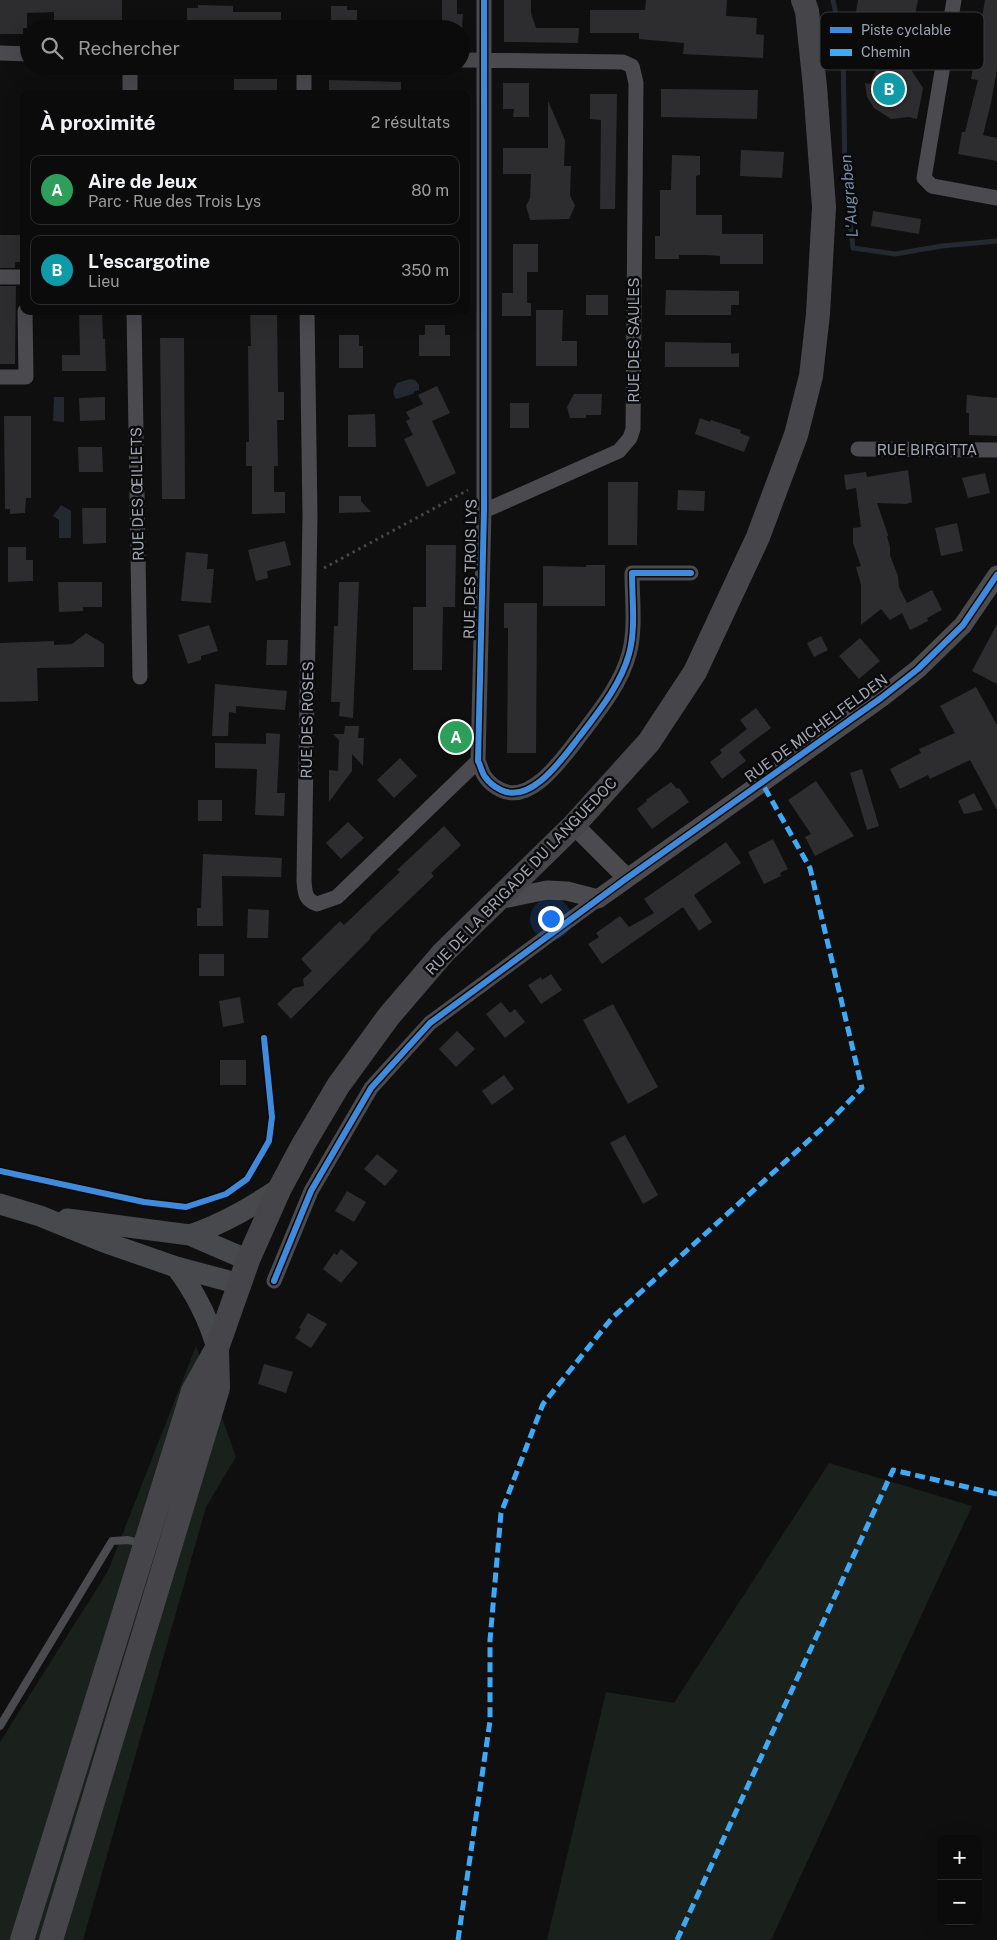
<!DOCTYPE html>
<html lang="fr">
<head>
<meta charset="utf-8">
<style>
  :root { --surface:#0b0b0c; --page:#19191a; --text:#f1f3f6; --muted:#9a9b9d; --line:#2b2b2d; --accent:#6d6f79 }
  body { margin:0; font-family:"Public Sans",sans-serif; background:var(--page); color:var(--text) }
  .controls { position:absolute; right:15px; bottom:15px; display:grid; overflow:hidden; border-radius:10px; box-shadow:0 5px 20px #0002 }
  .controls button { width:45px; height:45px; display:grid; place-items:center; padding:0; border:0; border-bottom:1px solid var(--line); background:var(--surface); color:var(--text); font:25px sans-serif }
  .you { position:absolute; left:550px; top:918px; width:18px; height:18px; margin:-12px; border:4px solid #fff; border-radius:50%; background:#1a73e8; box-shadow:0 0 0 8px #1a73e833 }
  .badge { display:grid; place-items:center; width:32px; height:32px; border-radius:50%; background:var(--accent); color:#fff; font-size:16px; font-weight:700 }
  .pin { position:absolute; translate:-50% -50%; border:2px solid #fff; box-shadow:0 1px 5px #0006 }
  .list { margin:0; padding:0; list-style:none }
  h2 { display:flex; justify-content:space-between; align-items:center; height:65px; margin:0; padding:0 20px; font-size:21px }
  h2 small { font-size:16px; font-weight:400; color:var(--muted) }
  .list li { display:grid; grid-template-columns:32px 1fr auto; gap:15px; align-items:center; box-sizing:border-box; height:70px; margin:0 10px 10px; padding:0 10px; border:1px solid var(--line); border-radius:10px }
  .list b { display:block; font-size:19px; white-space:nowrap }
  .list p { margin:0; font-size:16px; white-space:nowrap; color:var(--muted) }
  .list em { font-size:16px; font-style:normal; color:var(--muted) }
  .icon { flex:none; width:28px; height:28px; fill:none; stroke:currentColor; stroke-width:2; stroke-linecap:round; stroke-linejoin:round }
  .map { position:relative; flex:none; width:997px; height:1940px; overflow:hidden }
  .search { position:absolute; background:var(--surface); box-shadow:0 5px 20px #0002; left:20px; top:20px; width:450px; height:55px; display:flex; align-items:center; gap:12px; box-sizing:border-box; padding:0 18px; border-radius:28px; color:var(--muted); font-size:19px }
  .panel { position:absolute; background:var(--surface); box-shadow:0 5px 20px #0002; left:20px; top:90px; width:450px; height:225px; border-radius:10px }
  .map>svg:first-child { display:block }
</style>
</head>
<body>
<div class="map">
<svg width="997" height="1940" viewBox="0 0 997 1940">
  <rect width="100%" height="100%" fill="#0f0f10"/>
  <path fill="#1a201b" d="M 196,1346 L 236,1457 L 206,1507 L 83,1940 L 0,1940 L 0,1742 L 108,1571 Z
    M 829,1463 L 972,1506 L 771,1940 L 547,1940 L 606,1692 L 674,1703 Z"/>
  <path fill="#242830" d="M 410,379 L 415,380 L 419,385 L 419,390 L 415,391 L 413,394 L 396,399 C 392,393 393,390 397,383 Z
    M 54,397 L 64,397 L 64,422 L 53,421 Z
    M 61,505 L 71,511 L 71,538 L 59,538 L 59,520 L 53,516 Z"/>
  <g fill="none" stroke-linecap="round" stroke-linejoin="round">
    <path stroke="#242830" stroke-width="5" d="M 833,0 L 843,47 L 845,179 L 853,248 L 895,254 L 942,246 L 997,241"/>
  </g>
  <path fill="#2d2d2f" d="M 0,0 L 122,0 L 122,21 L 54,21 L 54,12 L 27,13 L 27,28 L 23,28 L 23,34 L 0,34 Z
    M 442,0 L 457,0 L 457,14 L 463,14 L 462,29 L 442,29 Z
    M 504,0 L 531,0 L 531,13 L 536,28 L 579,28 L 578,43 L 504,42 Z
    M 646,0 L 727,0 L 726,16 L 757,18 L 756,34 L 764,35 L 763,58 L 683,54 L 684,43 L 639,39 L 639,33 L 590,33 L 590,10 L 645,10 Z
    M 858,0 L 918,0 L 912,29 L 899,26 L 895,43 L 865,34 L 868,20 L 855,17 Z
    M 985,0 L 997,0 L 997,69 L 991,103 L 983,135 L 997,138 L 997,161 L 958,154 L 962,132 L 965,132 L 978,80 L 971,79 Z
    M 198,5 L 233,6 L 233,12 L 281,12 L 281,29 L 187,29 L 187,8 L 198,8 Z
    M 331,6 L 347,6 L 347,10 L 357,10 L 357,29 L 331,29 Z
    M 893,58 L 914,61 L 910,68 L 923,88 L 917,119 L 909,117 L 891,119 L 874,108 L 867,97 L 865,83 L 870,84 L 877,68 Z
    M 234,79 L 277,79 L 277,94 L 234,94 Z
    M 329,80 L 401,82 L 401,94 L 329,94 Z
    M 503,83 L 529,83 L 529,117 L 513,117 L 514,109 L 503,109 Z
    M 661,89 L 758,90 L 757,119 L 661,117 Z
    M 590,94 L 617,94 L 615,209 L 600,209 L 601,120 L 590,119 Z
    M 548,101 L 565,140 L 564,166 L 571,166 L 570,195 L 575,206 L 569,219 L 530,220 L 526,206 L 530,198 L 531,174 L 503,174 L 503,148 L 548,148 Z
    M 741,150 L 784,152 L 782,178 L 740,176 Z
    M 672,155 L 700,156 L 700,175 L 696,176 L 696,215 L 722,215 L 722,234 L 763,234 L 763,264 L 720,264 L 720,256 L 707,255 L 679,255 L 679,259 L 655,259 L 655,236 L 660,236 L 660,190 L 671,190 Z
    M 873,211 L 921,219 L 919,234 L 871,226 Z
    M 0,235 L 24,235 L 24,259 L 22,259 L 22,262 L 15,262 L 15,268 L 0,268 Z
    M 513,244 L 538,244 L 538,272 L 527,272 L 527,303 L 531,303 L 531,316 L 502,316 L 502,293 L 513,293 Z
    M 0,286 L 16,286 L 15,364 L 0,364 Z
    M 666,290 L 739,291 L 739,305 L 731,305 L 731,315 L 665,315 Z
    M 586,295 L 608,295 L 608,315 L 586,315 Z
    M 536,310 L 563,310 L 562,341 L 577,341 L 577,366 L 536,366 Z
    M 79,311 L 102,311 L 103,339 L 105,339 L 106,371 L 62,371 L 62,355 L 80,355 Z
    M 250,311 L 277,311 L 278,392 L 284,392 L 284,420 L 277,420 L 278,466 L 274,466 L 274,492 L 285,492 L 285,513 L 252,514 L 252,466 L 246,466 L 246,442 L 249,442 L 248,346 L 251,346 Z
    M 425,325 L 445,325 L 445,335 L 450,335 L 450,356 L 419,356 L 419,335 L 425,335 Z
    M 339,335 L 359,335 L 359,346 L 363,346 L 363,368 L 339,368 Z
    M 160,338 L 184,338 L 185,499 L 162,499 Z
    M 665,342 L 731,343 L 731,354 L 739,353 L 739,367 L 665,367 Z
    M 437,386 L 450,413 L 432,421 L 456,473 L 427,487 L 404,439 L 413,435 L 406,421 L 410,419 L 406,412 L 423,404 L 418,395 Z
    M 574,394 L 602,394 L 601,415 L 586,415 L 586,418 L 570,418 L 567,407 Z
    M 967,395 L 997,398 L 997,436 L 969,435 L 969,413 L 966,413 Z
    M 105,397 L 105,420 L 80,421 L 79,398 Z
    M 510,403 L 529,403 L 529,428 L 510,428 Z
    M 375,414 L 376,447 L 348,447 L 348,415 Z
    M 4,416 L 31,416 L 31,498 L 26,498 L 25,513 L 10,514 L 10,509 L 5,509 Z
    M 700,418 L 710,422 L 711,420 L 741,430 L 740,433 L 750,437 L 744,452 L 695,434 Z
    M 78,447 L 102,447 L 103,472 L 79,472 Z
    M 908,470 L 912,502 L 906,504 L 877,503 L 888,535 L 887,537 L 890,547 L 890,555 L 898,576 L 899,587 L 907,603 L 932,590 L 942,610 L 927,618 L 928,621 L 910,630 L 902,613 L 890,620 L 881,609 L 861,625 L 861,585 L 856,567 L 861,566 L 853,543 L 853,528 L 861,527 L 856,488 L 846,490 L 844,475 L 866,472 L 867,477 Z
    M 985,473 L 990,493 L 968,498 L 962,478 Z
    M 608,482 L 638,482 L 637,545 L 608,545 Z
    M 678,490 L 705,491 L 704,511 L 677,510 Z
    M 339,496 L 361,496 L 361,501 L 371,512 L 339,513 Z
    M 82,508 L 106,508 L 106,543 L 83,544 Z
    M 957,523 L 963,551 L 941,556 L 935,528 Z
    M 285,541 L 291,565 L 267,571 L 268,578 L 256,581 L 248,550 Z
    M 426,545 L 456,545 L 455,607 L 443,607 L 442,670 L 413,670 L 413,607 L 426,607 Z
    M 8,547 L 26,547 L 26,560 L 33,560 L 33,581 L 8,582 Z
    M 186,552 L 208,554 L 207,569 L 214,569 L 211,603 L 181,601 Z
    M 586,565 L 605,565 L 605,606 L 543,606 L 543,566 L 586,567 Z
    M 58,582 L 102,582 L 102,607 L 83,607 L 83,611 L 59,612 Z
    M 339,582 L 359,582 L 353,718 L 339,716 L 340,702 L 331,702 L 334,626 L 338,626 Z
    M 504,603 L 537,603 L 536,753 L 507,753 L 508,637 L 508,628 L 504,628 Z
    M 997,624 L 997,684 L 972,671 Z
    M 209,625 L 218,651 L 201,656 L 201,660 L 188,664 L 178,635 Z
    M 86,633 L 104,644 L 104,667 L 37,668 L 38,701 L 0,702 L 0,643 L 54,641 L 54,645 L 72,644 Z
    M 821,636 L 828,650 L 814,657 L 807,643 Z
    M 860,638 L 880,661 L 859,679 L 839,656 Z
    M 267,640 L 288,640 L 287,665 L 266,665 Z
    M 215,684 L 287,691 L 285,710 L 236,706 L 236,713 L 229,712 L 228,736 L 212,736 Z
    M 976,687 L 997,725 L 997,810 L 970,760 L 930,779 L 928,775 L 900,789 L 890,769 L 921,753 L 919,749 L 955,733 L 940,706 Z
    M 756,708 L 771,728 L 739,752 L 746,761 L 722,779 L 710,762 L 722,753 L 720,750 L 747,729 L 740,720 Z
    M 345,726 L 359,726 L 358,738 L 364,738 L 363,766 L 352,754 L 352,771 L 329,802 L 329,770 L 338,771 L 339,740 L 333,734 L 344,734 Z
    M 266,733 L 280,734 L 277,793 L 285,793 L 284,816 L 255,815 L 257,769 L 215,768 L 215,743 L 266,744 Z
    M 400,758 L 417,776 L 394,798 L 377,780 Z
    M 862,769 L 879,826 L 867,830 L 850,773 Z
    M 816,781 L 854,836 L 815,856 L 805,837 L 811,834 L 788,800 Z
    M 671,782 L 677,789 L 679,788 L 689,802 L 652,829 L 637,809 L 647,801 L 646,800 Z
    M 974,793 L 983,810 L 964,814 L 958,801 Z
    M 198,800 L 222,800 L 222,821 L 198,821 Z
    M 348,822 L 364,838 L 341,859 L 326,843 Z
    M 444,826 L 461,845 L 431,873 L 434,876 L 370,937 L 371,938 L 291,1019 L 277,1004 L 294,988 L 304,986 L 303,979 L 312,971 L 301,959 L 340,921 L 344,925 L 400,872 L 397,870 Z
    M 773,839 L 788,869 L 780,873 L 781,876 L 764,884 L 748,852 Z
    M 726,842 L 741,863 L 694,895 L 712,922 L 699,931 L 683,907 L 602,964 L 588,944 L 599,937 L 596,933 L 620,916 L 629,927 L 654,913 L 644,899 Z
    M 203,854 L 282,858 L 281,877 L 222,876 L 223,926 L 197,926 L 197,908 L 201,908 Z
    M 248,909 L 269,910 L 268,938 L 247,938 Z
    M 199,954 L 224,954 L 224,976 L 199,976 Z
    M 551,974 L 562,990 L 541,1004 L 528,985 L 541,977 L 542,980 Z
    M 240,997 L 244,1023 L 223,1027 L 219,1001 Z
    M 501,1002 L 510,1013 L 515,1009 L 525,1022 L 505,1038 L 486,1014 Z
    M 613,1004 L 658,1087 L 628,1104 L 583,1020 Z
    M 457,1031 L 475,1049 L 456,1067 L 439,1049 Z
    M 220,1060 L 246,1060 L 246,1085 L 220,1085 Z
    M 504,1075 L 514,1089 L 492,1105 L 482,1091 Z
    M 625,1135 L 658,1195 L 643,1204 L 610,1143 Z
    M 377,1154 L 398,1171 L 385,1186 L 364,1169 Z
    M 347,1191 L 366,1202 L 354,1222 L 335,1211 Z
    M 341,1249 L 358,1263 L 341,1283 L 323,1269 L 334,1253 L 337,1255 Z
    M 308,1313 L 327,1324 L 311,1348 L 295,1338 L 301,1329 L 299,1328 Z
    M 264,1364 L 293,1372 L 286,1393 L 258,1384 Z"/>
  <g fill="none" stroke-linecap="round" stroke-linejoin="round">
    <path stroke="#45454a" stroke-width="3" stroke-dasharray="2.5 4" stroke-linecap="butt" d="M 324,568 L 468,490"/>
    <path stroke="#4a4a4f" stroke-width="8" d="M 0,1726 L 112,1541 L 128,1540 L 143,1544"/>
    <path stroke="#4a4a4f" stroke-width="15" d="M 484,0 L 484,511 L 478,761 C 481,766 482,774 486,778 C 490,784 495,787 501,790 C 532,805 564,756 580,736 C 599,711 621,684 629,654 C 636,629 632,599 632,573 L 691,573
      M 954,0 L 924,178 L 932,186 L 997,198
      M 0,53 L 29,54
      M 461,60 L 623,62 L 632,66 L 636,83 L 633,429 L 630,438 L 619,451 L 484,511
      M 130,66 L 130,94
      M 304,66 L 304,94
      M 0,277 L 24,277
      M 134,311 L 140,677
      M 307,311 L 310,515 L 304,881 C 305,893 305,900 317,904 L 337,897 L 478,761
      M 0,377 L 26,377 L 25,311
      M 858,449 L 997,450
      M 274,1281 L 311,1191 L 371,1088 L 430,1023 L 598,899"/>
    <path stroke="#4a4a4f" stroke-width="19" d="M 574,825 L 627,878
      M 498,900 L 547,890 L 567,891 L 598,899 L 881,698 L 918,669 L 963,625 L 997,575"/>
    <path stroke="#48494c" stroke-width="21" d="M 0,1204 L 40,1216 L 104,1242 L 176,1267 L 240,1284
      M 67,1219 L 190,1235 L 248,1260
      M 190,1235 C 223,1224 251,1207 280,1188
      M 176,1267 C 195,1292 208,1317 217,1348"/>
    <path stroke="#46464a" stroke-width="24" d="M 22,1940 L 193,1391 L 217,1348 L 248,1260 L 280,1188 L 303,1145 L 338,1086 L 389,1016 L 443,953 L 574,825 L 649,742 L 695,672 L 758,537 L 796,435 L 811,376 L 818,314 L 824,207 L 815,87 L 807,11 L 803,0
      M 51,1940 L 218,1388 L 217,1350"/>
    <path stroke="#3fa9f5" stroke-width="5" stroke-dasharray="10 5" stroke-linecap="butt" d="M 458,1940 L 490,1721 L 490,1640 L 501,1513 L 543,1404 L 612,1318 L 828,1123 L 862,1088 L 810,868 L 762,783
      M 677,1940 L 893,1470 L 997,1494"/>
    <defs>
      <path id="cycleway" d="M 484,0 L 484,511 L 478,761 C 481,766 482,774 486,778 C 490,784 495,787 501,790 C 532,805 564,756 580,736 C 599,711 621,684 629,654 C 636,629 632,599 632,573 L 691,573
        M 0,1171 L 144,1202 L 186,1207 L 226,1194 L 247,1179 L 269,1141 L 272,1117 L 264,1038
        M 274,1281 L 311,1191 L 371,1088 L 430,1023 L 627,878 L 881,698 L 918,669 L 963,625 L 997,575"/>
    </defs>
    <use href="#cycleway" stroke="#0a0a0b" stroke-width="9"/>
    <use href="#cycleway" stroke="#408adc" stroke-width="6"/>
  </g>
  <g text-anchor="middle" dominant-baseline="central" stroke-width="5" stroke-linejoin="round" paint-order="stroke">
    <g font-size="15" fill="#a0a3b1" stroke="#0a0a0b">
      <text transform="translate(633 340) rotate(-90)">RUE DES SAULES</text>
      <text x="927" y="449">RUE BIRGITTA</text>
      <text transform="translate(137 494) rotate(-91)">RUE DES ŒILLETS</text>
      <text transform="translate(470 569) rotate(-89)">RUE DES TROIS LYS</text>
      <text transform="translate(307 720) rotate(-89)">RUE DES ROSES</text>
      <text transform="translate(816 728) rotate(-36)">RUE DE MICHELFELDEN</text>
      <text transform="translate(521 876) rotate(-46)">RUE DE LA BRIGADE DU LANGUEDOC</text>
    </g>
    <g font-size="16" font-style="italic" fill="#778aac" stroke="#0a0a0b">
      <text transform="translate(849 196) rotate(-95)">L'Augraben</text>
    </g>
  </g>
  <rect x="820" y="12" width="164" height="58" rx="8" fill="#0a0a0b" stroke="#37383d" stroke-width="1"/>
  <rect x="830" y="27" width="22" height="6" fill="#408adc"/>
  <rect x="830" y="49" width="22" height="7" fill="#3fa9f5"/>
  <g font-size="14" fill="#a0a3b1">
    <text x="861" y="35">Piste cyclable</text>
    <text x="861" y="57">Chemin</text>
  </g>
</svg>
<div class="controls">
<button>+</button>
<button>−</button>
</div>
<div class="you"></div>
<div class="pin badge" style="left:456px;top:737px;background:#2e9e5b">A</div>
<div class="pin badge" style="left:889px;top:89px;background:#0f9aa8">B</div>
<div class="search"><svg class="icon" aria-label="search" viewBox="0 0 24 24"><circle cx="10" cy="10" r="6"/><path d="M15 15l6 6"/></svg>Rechercher</div>
<section class="panel">
<h2>À proximité<small>2 résultats</small></h2>
<ul class="list">
<li><span class="badge" style="background:#2e9e5b">A</span><div><b>Aire de Jeux</b><p>Parc · Rue des Trois Lys</p></div><em>80 m</em></li>
<li><span class="badge" style="background:#0f9aa8">B</span><div><b>L'escargotine</b><p>Lieu</p></div><em>350 m</em></li>
</ul>
</section>
</div>
</body>
</html>
